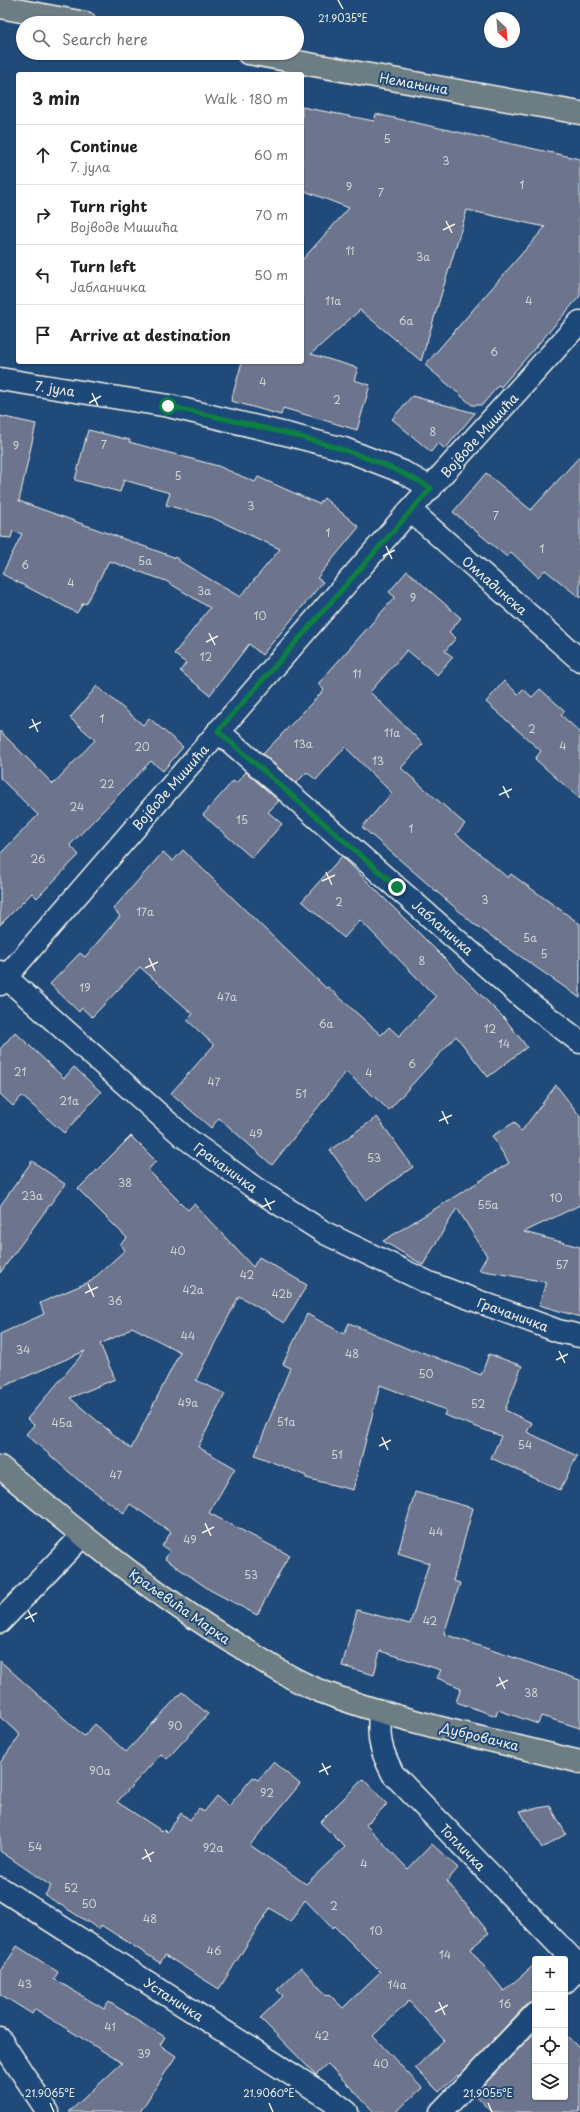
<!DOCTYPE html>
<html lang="en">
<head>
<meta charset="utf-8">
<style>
  :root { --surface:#fff; --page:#f6f6f6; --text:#222; --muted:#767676; --line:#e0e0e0 }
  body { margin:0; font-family:"Playpen Sans",sans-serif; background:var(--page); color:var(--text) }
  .controls { position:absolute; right:12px; bottom:12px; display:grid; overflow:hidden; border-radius:4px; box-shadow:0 1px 3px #0004 }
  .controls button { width:36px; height:36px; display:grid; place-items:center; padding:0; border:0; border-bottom:1px solid var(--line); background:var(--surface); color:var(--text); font:20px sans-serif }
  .compass { position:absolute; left:484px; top:12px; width:36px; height:36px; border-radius:50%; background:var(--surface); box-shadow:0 1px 3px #0004; rotate:154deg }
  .stop { position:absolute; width:12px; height:12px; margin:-9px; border:3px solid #0b8043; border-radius:50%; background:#fff }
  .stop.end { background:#0b8043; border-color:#fff; box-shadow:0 1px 4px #0008 }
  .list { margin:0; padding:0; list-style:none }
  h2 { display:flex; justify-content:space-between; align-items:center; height:52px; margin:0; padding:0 16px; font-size:17px }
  h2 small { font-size:13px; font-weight:400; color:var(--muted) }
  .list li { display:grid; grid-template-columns:26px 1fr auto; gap:12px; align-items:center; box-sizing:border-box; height:60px; padding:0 16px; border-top:1px solid var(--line) }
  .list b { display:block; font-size:15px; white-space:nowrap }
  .list p { margin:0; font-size:13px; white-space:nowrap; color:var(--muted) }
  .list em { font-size:13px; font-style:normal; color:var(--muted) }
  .icon { flex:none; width:22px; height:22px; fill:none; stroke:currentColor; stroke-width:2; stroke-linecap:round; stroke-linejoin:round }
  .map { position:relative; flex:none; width:580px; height:2112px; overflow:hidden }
  .search { position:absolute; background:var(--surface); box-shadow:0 1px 3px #0004; left:16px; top:16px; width:288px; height:44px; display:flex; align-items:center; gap:10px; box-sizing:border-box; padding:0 14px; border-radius:22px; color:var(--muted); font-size:15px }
  .panel { position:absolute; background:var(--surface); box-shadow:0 1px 3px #0004; left:16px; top:72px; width:288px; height:292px; border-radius:4px }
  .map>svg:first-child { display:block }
</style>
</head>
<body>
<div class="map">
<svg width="580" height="2112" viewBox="0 0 580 2112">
  <rect width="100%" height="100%" fill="#1f4a7a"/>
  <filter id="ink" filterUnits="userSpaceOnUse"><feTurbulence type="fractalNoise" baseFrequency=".025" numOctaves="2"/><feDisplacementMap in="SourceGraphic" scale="8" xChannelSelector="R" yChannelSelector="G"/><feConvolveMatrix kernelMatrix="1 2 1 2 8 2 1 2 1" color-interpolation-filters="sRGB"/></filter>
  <g filter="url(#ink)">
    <path fill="#6d758e" stroke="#f4f1e8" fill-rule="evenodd" d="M 302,107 L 374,121 L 376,114 L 580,159 L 580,296 L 501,387 L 499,385 L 482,405 L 472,405 L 425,365 L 545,227 L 467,210 L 421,361 L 360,310 L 311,354 L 358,368 L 354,380 L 370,385 L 357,430 L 283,408 L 281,415 L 231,401 L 242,362 L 302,362 L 302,260 L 349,208 L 302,190 Z
      M 412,396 L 475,413 L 445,449 L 438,443 L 431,452 L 392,419 Z
      M 0,416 L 36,424 L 19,501 L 179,559 L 179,561 L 240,597 L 280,549 L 213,518 L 166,505 L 170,493 L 124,480 L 120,492 L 75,480 L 88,430 L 130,440 L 129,442 L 218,466 L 255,482 L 258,477 L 319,504 L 324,498 L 359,527 L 317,578 L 323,582 L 262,655 L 249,644 L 210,695 L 180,671 L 186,663 L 174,654 L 210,608 L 166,581 L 109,561 L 86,604 L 83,603 L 77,613 L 2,574 L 22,534 L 13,531 L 11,538 L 0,537 Z
      M 580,456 L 580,598 L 545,570 L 538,577 L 511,552 L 507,557 L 453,512 L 486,473 L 531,510 Z
      M 407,571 L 461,618 L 449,632 L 456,638 L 445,651 L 453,657 L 437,675 L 407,650 L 370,692 L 423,744 L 401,768 L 465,824 L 456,834 L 508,878 L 511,874 L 580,924 L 580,998 L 474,924 L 362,827 L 392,793 L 345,747 L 316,780 L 307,772 L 296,783 L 263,754 L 324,690 L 318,684 L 395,597 L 389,592 Z
      M 504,681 L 518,694 L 523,689 L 532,697 L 540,689 L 565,711 L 561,715 L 580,732 L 580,799 L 535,759 L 541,751 L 486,702 Z
      M 97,686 L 143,725 L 149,718 L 183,747 L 163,771 L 151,761 L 70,845 L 79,855 L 37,898 L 32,893 L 0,925 L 0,854 L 38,815 L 0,778 L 0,731 L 53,784 L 95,740 L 70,718 Z
      M 246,772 L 279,801 L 268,812 L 282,824 L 252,858 L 203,815 L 233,781 L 236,783 Z
      M 183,850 L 326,988 L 328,987 L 381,1035 L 389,1027 L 399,1036 L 436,997 L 360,920 L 344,938 L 302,901 L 342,856 L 505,1019 L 527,1047 L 488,1077 L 456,1036 L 389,1110 L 346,1072 L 272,1165 L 219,1118 L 211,1128 L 171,1093 L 214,1045 L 187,1020 L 193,1014 L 140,967 L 92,1017 L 82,1008 L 79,1012 L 50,984 L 80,953 L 85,957 L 120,916 L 113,909 L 163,852 L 173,861 Z
      M 15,1032 L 64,1078 L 74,1067 L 101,1092 L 64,1133 L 22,1096 L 13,1106 L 0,1094 L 0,1049 Z
      M 556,1085 L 580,1116 L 580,1205 L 524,1232 L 580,1247 L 580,1317 L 539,1305 L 546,1282 L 479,1270 L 487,1256 L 457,1208 L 423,1265 L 383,1241 L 509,1163 L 492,1136 L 515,1122 L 521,1132 Z
      M 377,1117 L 413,1167 L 366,1200 L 330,1150 Z
      M 131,1136 L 156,1161 L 148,1170 L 188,1210 L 194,1204 L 253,1267 L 259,1257 L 307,1285 L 284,1323 L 239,1296 L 196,1380 L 225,1394 L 198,1447 L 235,1468 L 209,1513 L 289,1555 L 257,1615 L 210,1590 L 165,1559 L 170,1551 L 162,1546 L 171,1532 L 130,1504 L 124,1513 L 77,1479 L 26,1434 L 34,1425 L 27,1419 L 85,1351 L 0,1388 L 0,1334 L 44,1314 L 40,1303 L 91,1281 L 125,1250 L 120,1244 L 127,1238 L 78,1189 ZM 132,1327 L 180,1352 L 131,1449 L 70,1398 L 115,1379 L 100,1344 L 124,1333 Z
      M 32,1161 L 65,1184 L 0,1273 L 0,1206 Z
      M 307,1314 L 344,1334 L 349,1323 L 413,1351 L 414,1349 L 481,1375 L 489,1354 L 522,1366 L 505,1410 L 532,1423 L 527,1432 L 577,1456 L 560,1490 L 491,1458 L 501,1436 L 444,1415 L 446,1410 L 380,1385 L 353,1490 L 306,1478 L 306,1476 L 255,1455 L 290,1368 L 283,1364 Z
      M 415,1492 L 473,1508 L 453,1581 L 460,1583 L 444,1634 L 580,1680 L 580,1728 L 541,1716 L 538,1724 L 498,1710 L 496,1716 L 456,1702 L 461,1688 L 437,1678 L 441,1670 L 380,1651 L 374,1675 L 342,1666 L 357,1610 L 410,1624 L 429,1563 L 398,1553 Z
      M 0,1661 L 84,1736 L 95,1724 L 126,1752 L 182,1692 L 208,1714 L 167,1759 L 161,1754 L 117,1802 L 162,1831 L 164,1829 L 167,1832 L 181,1813 L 190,1820 L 199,1808 L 204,1812 L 217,1796 L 229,1806 L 253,1777 L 258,1780 L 273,1762 L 300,1784 L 250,1845 L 306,1884 L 345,1847 L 320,1822 L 363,1779 L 387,1804 L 366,1825 L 408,1869 L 432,1844 L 458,1868 L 447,1881 L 489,1933 L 470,1949 L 504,1991 L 535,1964 L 535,2002 L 526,2005 L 458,2077 L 457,2075 L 439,2092 L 415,2068 L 444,2040 L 409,2001 L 373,2036 L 422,2088 L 396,2112 L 374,2112 L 328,2064 L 316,2075 L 260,2018 L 283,1996 L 277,1990 L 301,1967 L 327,1996 L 329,1994 L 343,2008 L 380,1972 L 334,1926 L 332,1928 L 305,1900 L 290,1922 L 270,1908 L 219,1989 L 165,1955 L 160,1963 L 101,1925 L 99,1929 L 45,1895 L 51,1886 L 0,1851 L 0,1763 L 20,1735 L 0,1717 Z
      M 550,1806 L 566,1834 L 542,1848 L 520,1811 Z
      M 17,1946 L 58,1972 L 54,1979 L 104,2009 L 109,2002 L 165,2037 L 160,2045 L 176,2056 L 140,2112 L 69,2112 L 122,2063 L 35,2009 L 32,2014 L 0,1994 L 0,1973 Z
      M 535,2032 L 535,2097 L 565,2097 L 565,2034 L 580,2049 L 580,2112 L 492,2112 L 475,2094 Z"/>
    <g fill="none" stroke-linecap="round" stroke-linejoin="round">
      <defs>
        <path id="minor" d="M 0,379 L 169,406 L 290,435 L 344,449 L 403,472 L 431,488
          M 410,510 L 580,660
          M 218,731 L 524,999 L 580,1042
          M 0,972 L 183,1136 L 256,1189 L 325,1233 L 429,1283 L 558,1331 L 580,1336
          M 0,984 L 410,510 L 580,322
          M 0,1622 L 82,1536
          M 380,1711 C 378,1739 380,1749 393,1774 L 580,1967
          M 0,1888 L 330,2099 L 347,2112
          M 565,1982 L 580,1967
          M 0,2039 L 48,2112
          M 441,2112 L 535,2014"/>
        <path id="major" d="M 0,7 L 85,23
          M 248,53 L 580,113
          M 0,1467 C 76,1531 153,1594 239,1646 C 265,1662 292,1680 320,1691 C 404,1723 494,1740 580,1762"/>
      </defs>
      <use href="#minor" stroke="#f4f1e8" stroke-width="25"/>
      <use href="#major" stroke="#f4f1e8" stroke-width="25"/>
      <use href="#minor" stroke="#1f4a7a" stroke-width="22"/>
      <use href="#major" stroke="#6d7d84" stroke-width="22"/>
    </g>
  </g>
  <g fill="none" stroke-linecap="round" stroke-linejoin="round" filter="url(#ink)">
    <path stroke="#0b8043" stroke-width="5" d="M 168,406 C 257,427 351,442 431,488 L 218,731 L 397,887"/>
  </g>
  <path fill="none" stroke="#f4f1e8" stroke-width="1.5" d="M 338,0 L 343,9M 446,221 L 452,233M 443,230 L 455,224M 92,393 L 98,406M 89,403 L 101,396M 386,546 L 392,559M 383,556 L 395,550M 209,633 L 215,645M 206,642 L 218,636M 32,719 L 38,732M 29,728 L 41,722M 503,786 L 509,798M 499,795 L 512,789M 326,872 L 332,885M 322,881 L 335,875M 149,958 L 155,971M 145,968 L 158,962M 442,1111 L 448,1124M 439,1121 L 452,1115M 265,1198 L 271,1210M 262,1207 L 275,1201M 88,1284 L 94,1297M 85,1293 L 98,1287M 559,1351 L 565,1363M 556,1360 L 568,1354M 382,1437 L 388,1450M 379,1446 L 391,1440M 205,1523 L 211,1536M 202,1533 L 214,1527M 28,1610 L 34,1622M 25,1619 L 37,1613M 499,1677 L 505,1689M 496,1686 L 508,1680M 322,1763 L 328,1775M 319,1772 L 331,1766M 145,1849 L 151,1862M 142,1859 L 154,1852M 439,2002 L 445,2015M 435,2012 L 448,2005M 50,2103 L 54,2112M 269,2103 L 273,2112M 488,2103 L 492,2112"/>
  <g text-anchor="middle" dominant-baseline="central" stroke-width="4" stroke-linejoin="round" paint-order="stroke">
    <g font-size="11" fill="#d2d2d2">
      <text x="387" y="138">5</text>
      <text x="446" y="160">3</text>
      <text x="522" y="184">1</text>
      <text x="349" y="186">9</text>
      <text x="381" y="192">7</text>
      <text x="350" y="250">11</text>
      <text x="423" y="256">3a</text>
      <text x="333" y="300">11a</text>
      <text x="529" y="300">4</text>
      <text x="406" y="320">6a</text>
      <text x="494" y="351">6</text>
      <text x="263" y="381">4</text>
      <text x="337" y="399">2</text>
      <text x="433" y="431">8</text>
      <text x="104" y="444">7</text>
      <text x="16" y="445">9</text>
      <text x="178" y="475">5</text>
      <text x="251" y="505">3</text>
      <text x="496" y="515">7</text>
      <text x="328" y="532">1</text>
      <text x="542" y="548">1</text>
      <text x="145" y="560">5a</text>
      <text x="25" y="564">6</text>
      <text x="71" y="582">4</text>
      <text x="204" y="590">3a</text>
      <text x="413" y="597">9</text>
      <text x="260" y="615">10</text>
      <text x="206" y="656">12</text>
      <text x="357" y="673">11</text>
      <text x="102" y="718">1</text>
      <text x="532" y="728">2</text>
      <text x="392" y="732">11a</text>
      <text x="303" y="743">13a</text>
      <text x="563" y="745">4</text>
      <text x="142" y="746">20</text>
      <text x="378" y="760">13</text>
      <text x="107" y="783">22</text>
      <text x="77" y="806">24</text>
      <text x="242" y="819">15</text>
      <text x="411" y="828">1</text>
      <text x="38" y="858">26</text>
      <text x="485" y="899">3</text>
      <text x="339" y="901">2</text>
      <text x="145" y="911">17a</text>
      <text x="530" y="937">5a</text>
      <text x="544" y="953">5</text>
      <text x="422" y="960">8</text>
      <text x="85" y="987">19</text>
      <text x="227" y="996">47a</text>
      <text x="326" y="1023">6a</text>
      <text x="490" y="1028">12</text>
      <text x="504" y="1043">14</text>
      <text x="412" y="1063">6</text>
      <text x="20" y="1071">21</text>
      <text x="369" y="1072">4</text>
      <text x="214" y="1081">47</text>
      <text x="301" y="1093">51</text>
      <text x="69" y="1100">21a</text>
      <text x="256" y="1133">49</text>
      <text x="374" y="1157">53</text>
      <text x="125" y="1182">38</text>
      <text x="32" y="1195">23a</text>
      <text x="556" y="1197">10</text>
      <text x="488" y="1204">55a</text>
      <text x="178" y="1250">40</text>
      <text x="562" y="1264">57</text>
      <text x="247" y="1274">42</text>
      <text x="193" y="1289">42a</text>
      <text x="282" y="1293">42b</text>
      <text x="115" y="1300">36</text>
      <text x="188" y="1335">44</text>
      <text x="23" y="1349">34</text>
      <text x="352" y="1353">48</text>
      <text x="426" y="1373">50</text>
      <text x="188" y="1402">49a</text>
      <text x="478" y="1403">52</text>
      <text x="286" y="1421">51a</text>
      <text x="62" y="1422">45a</text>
      <text x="525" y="1444">54</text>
      <text x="337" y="1454">51</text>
      <text x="116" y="1474">47</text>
      <text x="436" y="1531">44</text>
      <text x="190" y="1539">49</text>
      <text x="251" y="1574">53</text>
      <text x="430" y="1620">42</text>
      <text x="531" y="1692">38</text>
      <text x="175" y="1725">90</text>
      <text x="100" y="1770">90a</text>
      <text x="267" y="1792">92</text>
      <text x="35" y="1846">54</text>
      <text x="213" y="1847">92a</text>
      <text x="364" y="1863">4</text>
      <text x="71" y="1887">52</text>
      <text x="89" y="1903">50</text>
      <text x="334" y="1905">2</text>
      <text x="150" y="1918">48</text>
      <text x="376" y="1930">10</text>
      <text x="214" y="1950">46</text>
      <text x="445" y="1954">14</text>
      <text x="25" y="1983">43</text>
      <text x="397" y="1984">14a</text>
      <text x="505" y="2003">16</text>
      <text x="110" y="2026">41</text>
      <text x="322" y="2035">42</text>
      <text x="144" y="2053">39</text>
      <text x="381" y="2063">40</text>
    </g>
    <g font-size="13" fill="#f4f1e8" stroke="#1f4a7a">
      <text transform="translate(414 83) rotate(10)">Немањина</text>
      <text transform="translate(55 388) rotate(9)">7. јула</text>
      <text transform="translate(479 435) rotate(-48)">Војводе Мишића</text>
      <text transform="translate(495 585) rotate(41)">Омладинска</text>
      <text transform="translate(170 787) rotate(-49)">Војводе Мишића</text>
      <text transform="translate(443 927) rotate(41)">Јабланичка</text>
      <text transform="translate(226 1167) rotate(36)">Грачаничка</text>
      <text transform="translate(513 1314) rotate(20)">Грачаничка</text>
      <text transform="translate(180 1606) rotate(35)">Краљевића Марка</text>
      <text transform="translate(480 1736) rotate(14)">Дубровачка</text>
      <text transform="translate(463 1847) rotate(46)">Топличка</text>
      <text transform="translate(174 1999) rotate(33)">Устаничка</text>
    </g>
  </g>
  <g font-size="10" text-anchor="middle" fill="#f4f1e8" stroke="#1f4a7a" stroke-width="4" stroke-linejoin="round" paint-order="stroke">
    <text x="343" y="22">21.9035°E</text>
    <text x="50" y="2097">21.9065°E</text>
    <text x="269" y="2097">21.9060°E</text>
    <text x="488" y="2097">21.9055°E</text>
  </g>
</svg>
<div class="controls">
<button>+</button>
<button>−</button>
<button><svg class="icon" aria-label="locate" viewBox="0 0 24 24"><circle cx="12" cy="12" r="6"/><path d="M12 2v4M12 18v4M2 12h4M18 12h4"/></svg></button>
<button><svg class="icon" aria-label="layers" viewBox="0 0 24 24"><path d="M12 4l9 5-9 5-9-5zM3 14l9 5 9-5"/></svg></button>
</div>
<svg class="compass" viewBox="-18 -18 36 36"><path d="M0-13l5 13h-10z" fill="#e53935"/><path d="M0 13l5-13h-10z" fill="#767676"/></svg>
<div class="stop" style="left:168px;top:406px"></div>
<div class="stop end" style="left:397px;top:887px"></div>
<div class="search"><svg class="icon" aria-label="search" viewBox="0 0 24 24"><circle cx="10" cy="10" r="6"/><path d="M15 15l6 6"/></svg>Search here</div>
<section class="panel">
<h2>3 min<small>Walk · 180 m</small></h2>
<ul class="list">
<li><svg class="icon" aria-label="ahead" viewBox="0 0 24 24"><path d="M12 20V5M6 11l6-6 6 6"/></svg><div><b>Continue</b><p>7. јула</p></div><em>60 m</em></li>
<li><svg class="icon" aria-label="right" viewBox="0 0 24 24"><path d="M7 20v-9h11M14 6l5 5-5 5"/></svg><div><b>Turn right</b><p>Војводе Мишића</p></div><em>70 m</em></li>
<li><svg class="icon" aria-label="left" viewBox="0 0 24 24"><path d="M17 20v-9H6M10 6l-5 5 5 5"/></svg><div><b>Turn left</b><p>Јабланичка</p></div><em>50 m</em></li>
<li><svg class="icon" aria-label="arrive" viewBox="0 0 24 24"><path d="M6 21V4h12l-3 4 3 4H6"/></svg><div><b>Arrive at destination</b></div></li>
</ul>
</section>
</div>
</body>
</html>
